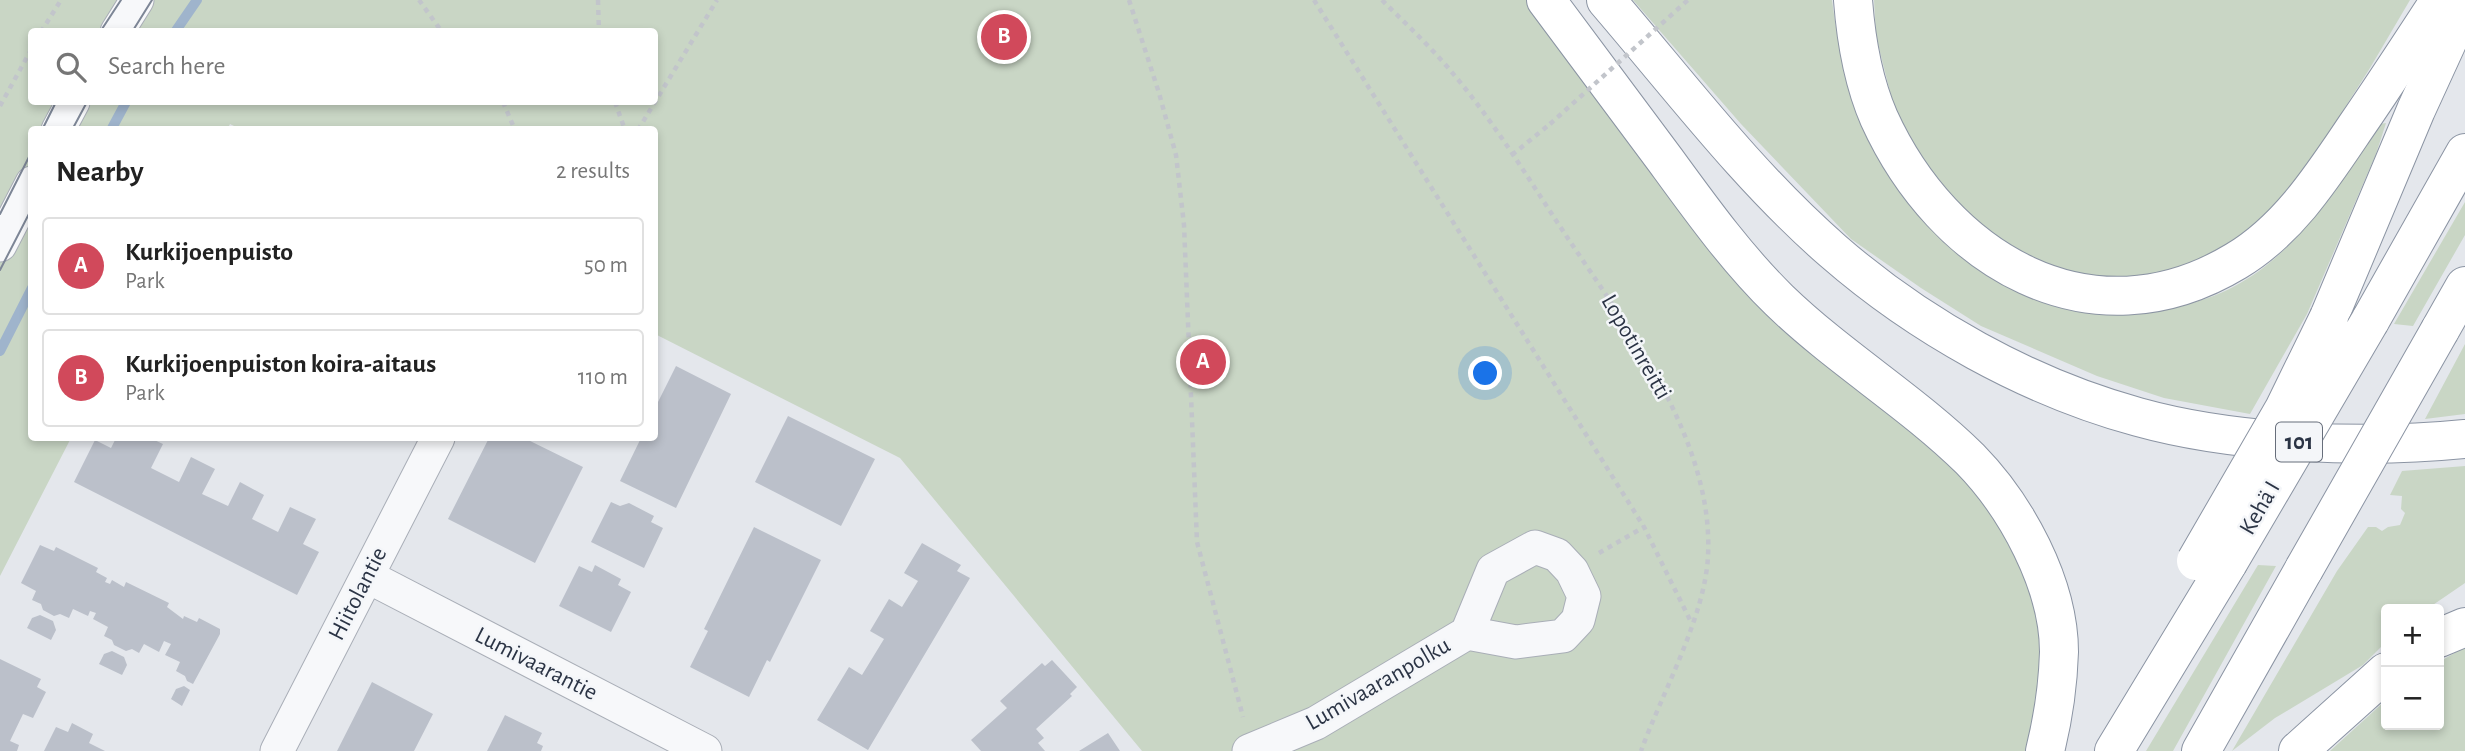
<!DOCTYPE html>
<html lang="en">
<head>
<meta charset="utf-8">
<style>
  :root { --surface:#fff; --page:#f6f6f6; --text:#222; --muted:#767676; --line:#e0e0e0; --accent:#d1495b }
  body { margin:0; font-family:"Alegreya Sans",sans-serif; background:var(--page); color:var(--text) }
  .controls { position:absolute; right:21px; bottom:21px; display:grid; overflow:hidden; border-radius:7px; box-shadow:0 4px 10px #0003 }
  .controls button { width:63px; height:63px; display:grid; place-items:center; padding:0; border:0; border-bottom:2px solid var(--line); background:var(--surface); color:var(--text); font:35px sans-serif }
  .you { position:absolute; left:1486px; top:374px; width:24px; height:24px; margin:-18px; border:5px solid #fff; border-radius:50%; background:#1a73e8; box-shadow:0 0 0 10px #1a73e833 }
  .badge { display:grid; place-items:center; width:46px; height:46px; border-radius:50%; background:var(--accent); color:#fff; font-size:23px; font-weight:700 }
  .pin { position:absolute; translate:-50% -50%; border:4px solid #fff; box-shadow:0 2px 7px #0006 }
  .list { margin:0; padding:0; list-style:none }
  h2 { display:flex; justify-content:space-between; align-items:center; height:91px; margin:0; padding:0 28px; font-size:30px }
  h2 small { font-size:23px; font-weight:400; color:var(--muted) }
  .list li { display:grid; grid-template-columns:46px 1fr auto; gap:21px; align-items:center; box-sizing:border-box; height:98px; margin:0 14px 14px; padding:0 14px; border:2px solid var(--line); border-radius:7px }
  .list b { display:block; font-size:26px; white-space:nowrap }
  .list p { margin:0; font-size:23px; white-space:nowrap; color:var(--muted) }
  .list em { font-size:23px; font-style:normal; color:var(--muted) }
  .icon { flex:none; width:38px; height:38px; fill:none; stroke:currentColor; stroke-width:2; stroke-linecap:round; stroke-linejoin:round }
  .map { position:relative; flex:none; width:2465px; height:751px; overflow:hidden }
  .search { position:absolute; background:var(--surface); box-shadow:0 4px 10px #0003; left:28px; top:28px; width:630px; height:77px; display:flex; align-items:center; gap:18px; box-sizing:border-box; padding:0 24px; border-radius:7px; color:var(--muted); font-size:26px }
  .panel { position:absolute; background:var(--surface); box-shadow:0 4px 10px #0003; left:28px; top:126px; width:630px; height:315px; border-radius:7px }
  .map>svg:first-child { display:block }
</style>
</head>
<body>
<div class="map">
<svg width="2465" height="751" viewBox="0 0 2465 751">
  <rect width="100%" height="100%" fill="#e4e7ec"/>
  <path fill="#c9d6c5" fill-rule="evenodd" d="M 0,0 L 1533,0 L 1610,105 L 1947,458 C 1963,477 1982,495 1997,514 C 2050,586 2047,669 2027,751 L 1142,751 L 900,458 L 655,334 L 654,130 L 242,130 L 230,124 L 227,130 L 32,130 L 32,438 L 71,438 L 0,576 ZM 32,32 L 654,32 L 654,102 L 32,102 Z
    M 1633,0 L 1832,0 C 1839,52 1848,100 1872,147 C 1892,185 1919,204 1951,231 C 1975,251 1998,274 2024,292 C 2075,328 2181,315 2233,287 C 2300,252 2338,184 2380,124 L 2386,123 L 2376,154 L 2307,314 L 2250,414 L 2164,398 L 2097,376 L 1981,326 L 1921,288 L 1851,239 L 1741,124 Z
    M 1874,0 L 2410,0 L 2370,68 L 2282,207 L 2245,240 L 2178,275 L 2076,282 L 2007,248 L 1954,200 L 1913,150 L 1895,112 L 1876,36 Z
    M 2465,202 L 2465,235 L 2413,326 L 2394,324 Z
    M 2465,344 L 2465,414 L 2425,419 Z
    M 2465,466 L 2465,583 L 2427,609 L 2386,609 L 2386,642 L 2363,665 L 2275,718 L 2232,751 L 2337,571 L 2368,527 L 2376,527 L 2382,531 L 2388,527 L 2400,525 L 2405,513 L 2401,509 L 2402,496 L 2390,495 L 2402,471 Z
    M 2258,565 L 2276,566 L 2173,751 L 2146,751 Z
    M 2465,647 L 2465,751 L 2330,751 L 2386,700 L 2386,725 L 2439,725 L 2439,662 Z"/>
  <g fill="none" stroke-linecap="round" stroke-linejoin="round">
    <path stroke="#9fb4cc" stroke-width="10" d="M 175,32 L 197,0
      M 111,130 L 126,102
      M 0,351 L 32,288"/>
  </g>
  <path fill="#bbc0ca" d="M 676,366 L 731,394 L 676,508 L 620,481 L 641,438 L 654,438 L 654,410 Z
    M 788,416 L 875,459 L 841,526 L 755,482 Z
    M 116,438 L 150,438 L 163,444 L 151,468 L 179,482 L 191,457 L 215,469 L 202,494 L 228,506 L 240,482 L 264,495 L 252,519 L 278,532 L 290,507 L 316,519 L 303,544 L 319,552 L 297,595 L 74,482 L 95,440 L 111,448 Z
    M 489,438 L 524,438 L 583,467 L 535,563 L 448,519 Z
    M 611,502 L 620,506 L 629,503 L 654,516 L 651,522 L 663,528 L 644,568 L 591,542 Z
    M 754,527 L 821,560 L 770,662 L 767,660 L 749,697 L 690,667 L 708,631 L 704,629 Z
    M 922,543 L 961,565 L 957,571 L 970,578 L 868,750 L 817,720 L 849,667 L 862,675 L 884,639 L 870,631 L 889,599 L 902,607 L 918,581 L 904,573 Z
    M 40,545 L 54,551 L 56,547 L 98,568 L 96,572 L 107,578 L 105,582 L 110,584 L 112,580 L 124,587 L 126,582 L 169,603 L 167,607 L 183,619 L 184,616 L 197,622 L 199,618 L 220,629 L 220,634 L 193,684 L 187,681 L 185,676 L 176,671 L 180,662 L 165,655 L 171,644 L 164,641 L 159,652 L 144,644 L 139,653 L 132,649 L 126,651 L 114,645 L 112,640 L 104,636 L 108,627 L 93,619 L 96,613 L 90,611 L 88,616 L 73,609 L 69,618 L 60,614 L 54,616 L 43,610 L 41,604 L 32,600 L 36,591 L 21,583 Z
    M 595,565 L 621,579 L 618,585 L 631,592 L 611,632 L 559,606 L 579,566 L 592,572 Z
    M 40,615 L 53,621 L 56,630 L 51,640 L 27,628 L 32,618 Z
    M 112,651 L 124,657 L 127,665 L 122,675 L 99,664 L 104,654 Z
    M 0,659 L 41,679 L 37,687 L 46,692 L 33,718 L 23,714 L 10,741 L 19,745 L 17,751 L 0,751 Z
    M 1052,660 L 1077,687 L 1070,694 L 1072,696 L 1036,729 L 1044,738 L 1038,743 L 1045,751 L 981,751 L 971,740 L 1007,708 L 1000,701 L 1042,663 L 1045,666 Z
    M 372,682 L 433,714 L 414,751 L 337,751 Z
    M 184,686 L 190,690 L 182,706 L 171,699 L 176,689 Z
    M 505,715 L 542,733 L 537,743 L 543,746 L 541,751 L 487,751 Z
    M 72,723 L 93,734 L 89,743 L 105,751 L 44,751 L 56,727 L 68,732 Z
    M 1108,733 L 1120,751 L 1079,751 Z"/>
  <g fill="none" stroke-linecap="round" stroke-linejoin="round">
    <defs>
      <path id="minor" d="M 117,32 L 137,0
        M 58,130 L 73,102
        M 0,245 L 32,183
        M 367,576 L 705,751
        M 277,751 L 438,438
        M 1249,751 L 1316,723 L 1467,633 L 1516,642 L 1563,636 L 1578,620 L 1584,596 L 1572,571 L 1557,555 L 1535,547 L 1493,570 L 1467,633"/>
      <path id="trunk" d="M 2329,317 L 2416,110 L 2465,3
        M 2370,321 L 2465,153
        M 2440,330 L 2465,286
        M 2114,751 L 2228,563
        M 2201,751 L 2304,569
        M 2298,751 L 2386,672"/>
      <path id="motorway" d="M 1546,0 C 1586,54 1626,107 1666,161 C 1701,209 1737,259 1779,300 C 1839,358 1911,401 1970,459 C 2016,506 2059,584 2059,652 C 2058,684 2053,719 2045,751
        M 1606,0 C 1679,85 1748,177 1833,251 C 1919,326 2028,387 2138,417 C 2235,444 2366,449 2465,439
        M 1853,0 C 1856,40 1863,81 1879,118 C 1943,259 2090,349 2236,261 C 2288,230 2322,177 2355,128 C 2384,86 2412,43 2440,0
        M 2439,638 L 2465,627"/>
    </defs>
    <use href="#minor" stroke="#a9aeb7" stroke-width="35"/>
    <use href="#trunk" stroke="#8b94a3" stroke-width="40"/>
    <use href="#motorway" stroke="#8b94a3" stroke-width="40"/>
    <path stroke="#c2c5cb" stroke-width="4.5" stroke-dasharray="5 5" stroke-linecap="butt" d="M 419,0 L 442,32
      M 598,0 L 599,32
      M 1129,0 L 1159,93 L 1176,155 L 1184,225 L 1197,542 L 1243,717
      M 1314,0 L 1644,527 L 1692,624
      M 1382,0 C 1407,25 1433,49 1455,76 C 1497,126 1531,183 1567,237 C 1628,328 1714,442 1708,556 C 1705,617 1662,693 1641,751
      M 41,32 L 61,0
      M 503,102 L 515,130
      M 615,102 L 625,130
      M 0,106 L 32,48
      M 638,130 L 717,0
      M 1512,155 L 1550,124
      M 1599,553 L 1644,527"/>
    <use href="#minor" stroke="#f7f8fa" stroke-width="33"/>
    <use href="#trunk" stroke="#fff" stroke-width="38"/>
    <use href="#motorway" stroke="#fff" stroke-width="38"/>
    <path stroke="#7d8696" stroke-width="2" d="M 100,32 L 121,0
      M 132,32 L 152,0
      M 42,130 L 56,102
      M 72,130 L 87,102
      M 0,214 L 32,151
      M 0,270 L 32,208"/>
    <defs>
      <path id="trunk-bridge" d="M 2196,561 L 2284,409 L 2329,317
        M 2228,563 L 2370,321
        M 2304,569 L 2440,330"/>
    </defs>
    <use href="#trunk-bridge" stroke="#8b94a3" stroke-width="40" stroke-linecap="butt"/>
    <path stroke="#c2c5cb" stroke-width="4.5" stroke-dasharray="5 5" stroke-linecap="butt" d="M 1550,124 L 1688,0"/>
    <use href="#trunk-bridge" stroke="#fff" stroke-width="38"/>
  </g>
  <g text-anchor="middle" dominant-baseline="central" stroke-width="5" stroke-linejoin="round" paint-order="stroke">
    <rect fill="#f4f6f9" stroke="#676e7b" stroke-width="2" x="2276" y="422.5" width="46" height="39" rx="5"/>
    <g font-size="23" font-weight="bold" fill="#2b3445">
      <text x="2299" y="442">101</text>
    </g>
    <g font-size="24" fill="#2b3445" stroke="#f4f6f9">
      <text transform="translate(1636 347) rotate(60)">Lopotinreitti</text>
      <text transform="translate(2260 508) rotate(-60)">Kehä I</text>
      <text transform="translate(358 594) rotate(-63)">Hiitolantie</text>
      <text transform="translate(536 664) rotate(27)">Lumivaarantie</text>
      <text transform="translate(1378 684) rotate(-30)">Lumivaaranpolku</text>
    </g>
  </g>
</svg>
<div class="controls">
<button>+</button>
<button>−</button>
</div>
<div class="you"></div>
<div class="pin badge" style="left:1203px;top:362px">A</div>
<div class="pin badge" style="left:1004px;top:37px">B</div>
<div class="search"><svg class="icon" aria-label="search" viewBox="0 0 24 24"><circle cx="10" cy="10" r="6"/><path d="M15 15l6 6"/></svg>Search here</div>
<section class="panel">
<h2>Nearby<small>2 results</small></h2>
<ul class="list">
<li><span class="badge">A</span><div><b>Kurkijoenpuisto</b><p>Park</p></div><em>50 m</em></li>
<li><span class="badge">B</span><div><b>Kurkijoenpuiston koira-aitaus</b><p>Park</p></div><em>110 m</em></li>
</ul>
</section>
</div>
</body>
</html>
